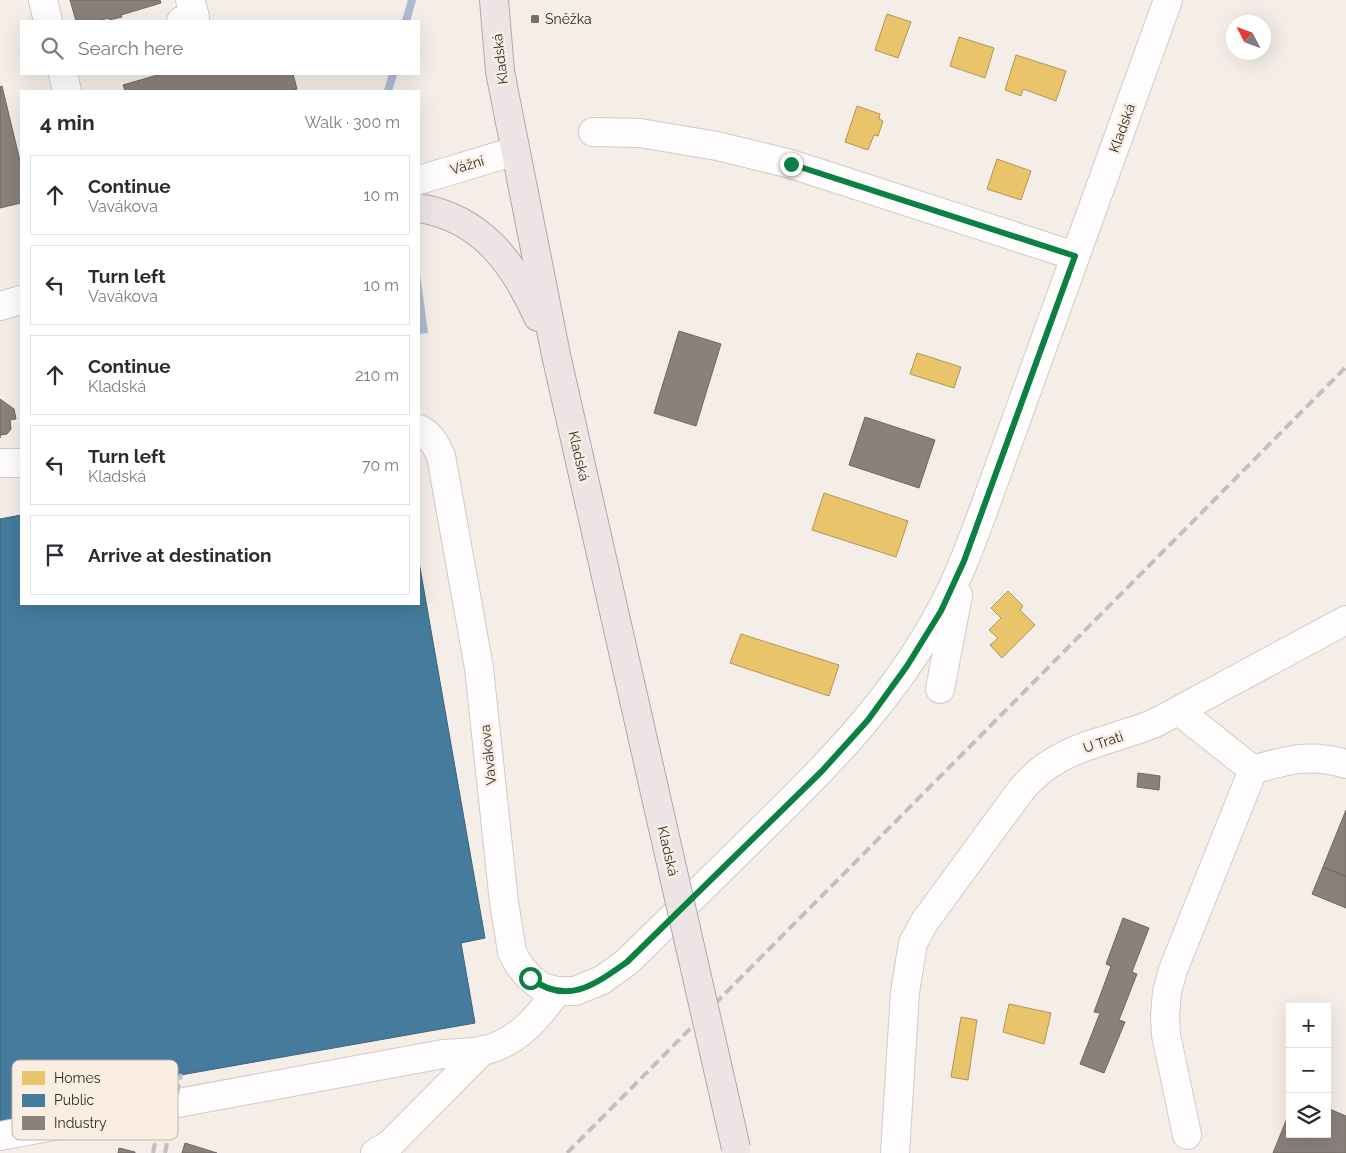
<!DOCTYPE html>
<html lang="en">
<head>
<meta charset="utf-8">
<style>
  :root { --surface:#fff; --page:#f2f2f3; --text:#2b2b33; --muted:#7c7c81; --line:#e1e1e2 }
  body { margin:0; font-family:Raleway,sans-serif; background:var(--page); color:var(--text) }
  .controls { position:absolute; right:15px; bottom:15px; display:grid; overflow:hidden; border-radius:0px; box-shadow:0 5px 20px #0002 }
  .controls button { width:45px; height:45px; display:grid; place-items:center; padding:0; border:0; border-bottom:1px solid var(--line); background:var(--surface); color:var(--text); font:25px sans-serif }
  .compass { position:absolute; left:1226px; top:15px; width:45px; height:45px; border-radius:50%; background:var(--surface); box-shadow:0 5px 20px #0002; rotate:312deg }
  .stop { position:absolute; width:15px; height:15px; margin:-11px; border:4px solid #0b8043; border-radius:50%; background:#fff }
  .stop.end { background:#0b8043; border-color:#fff; box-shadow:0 1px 5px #0008 }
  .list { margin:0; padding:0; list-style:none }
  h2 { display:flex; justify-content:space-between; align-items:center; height:65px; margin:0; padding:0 20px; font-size:21px }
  h2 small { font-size:16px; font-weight:400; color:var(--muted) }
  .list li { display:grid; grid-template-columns:32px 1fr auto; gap:15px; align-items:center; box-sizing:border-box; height:80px; margin:0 10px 10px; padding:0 10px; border:1px solid var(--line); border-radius:0px }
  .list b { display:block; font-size:19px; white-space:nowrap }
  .list p { margin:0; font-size:16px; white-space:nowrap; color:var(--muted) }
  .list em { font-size:16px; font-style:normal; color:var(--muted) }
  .icon { flex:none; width:28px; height:28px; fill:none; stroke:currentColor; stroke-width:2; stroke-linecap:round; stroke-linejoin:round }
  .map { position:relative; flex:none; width:1346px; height:1153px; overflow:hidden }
  .search { position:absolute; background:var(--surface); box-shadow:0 5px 20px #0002; left:20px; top:20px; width:400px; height:55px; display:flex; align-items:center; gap:12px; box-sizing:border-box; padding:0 18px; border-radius:0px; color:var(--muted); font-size:19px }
  .panel { position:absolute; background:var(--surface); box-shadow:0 5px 20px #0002; left:20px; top:90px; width:400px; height:515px; border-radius:0px }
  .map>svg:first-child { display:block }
</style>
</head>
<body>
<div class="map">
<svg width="1346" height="1153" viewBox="0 0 1346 1153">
  <rect width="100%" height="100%" fill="#f5eee8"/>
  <path fill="#adbcd3" d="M 419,266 L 428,333 L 419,334 Z"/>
  <path fill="#e9c46a" stroke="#b19656" d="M 887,14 L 911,22 L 898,58 L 875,50 Z
    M 959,37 L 994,48 L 985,78 L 950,66 Z
    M 1016,55 L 1066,71 L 1056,101 L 1023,89 L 1021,96 L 1005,90 Z
    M 857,106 L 880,114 L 879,119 L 883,121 L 878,136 L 874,135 L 868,150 L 845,142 Z
    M 997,159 L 1031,171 L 1021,200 L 987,189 Z
    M 917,353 L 961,367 L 954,388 L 910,374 Z
    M 824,493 L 908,521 L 896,557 L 812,530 Z
    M 1008,591 L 1023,606 L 1020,610 L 1035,625 L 1002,658 L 990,645 L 998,638 L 989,630 L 1001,618 L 991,608 Z
    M 741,634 L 839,665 L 829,696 L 730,663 Z
    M 1009,1004 L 1051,1013 L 1044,1044 L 1003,1032 Z
    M 961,1017 L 977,1020 L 968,1080 L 951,1077 Z"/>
  <path fill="#457b9d" stroke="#3e637a" d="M 21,515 L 21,604 L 419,604 L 419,562 L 485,938 L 461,943 L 475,1023 L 56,1097 L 59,1112 L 0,1122 L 0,519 Z"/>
  <path fill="#8a817c" stroke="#6f6762" d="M 70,0 L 160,0 L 161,3 L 121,15 L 122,17 L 109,20 L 109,18 L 97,21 L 76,21 Z
    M 161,74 L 293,74 L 297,89 L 289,91 L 125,91 L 123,85 Z
    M 2,86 L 21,165 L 21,203 L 0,208 L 0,87 Z
    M 679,331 L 721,344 L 696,426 L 654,413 Z
    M 0,399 L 14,409 L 16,419 L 10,420 L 11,429 L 7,434 L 0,435 L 0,438 Z
    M 865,417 L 935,440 L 919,488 L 849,465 Z
    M 1138,773 L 1160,776 L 1159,790 L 1137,787 Z
    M 1346,810 L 1346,876 L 1323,867 Z
    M 1323,867 L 1346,876 L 1346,908 L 1312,894 Z
    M 1123,918 L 1149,928 L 1132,972 L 1137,974 L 1119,1020 L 1125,1022 L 1104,1073 L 1080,1064 L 1100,1013 L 1094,1012 L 1111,966 L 1106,964 Z
    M 1327,1108 L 1346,1116 L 1346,1153 L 1273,1153 L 1290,1111 L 1290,1134 L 1327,1134 Z
    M 185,1143 L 217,1153 L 182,1153 Z
    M 119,1148 L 135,1152 L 135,1153 L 118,1153 Z"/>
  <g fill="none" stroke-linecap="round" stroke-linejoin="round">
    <path stroke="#adbcd3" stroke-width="8" d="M 406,21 L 412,0
      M 388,91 L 393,74"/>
    <defs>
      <path id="minor" d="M 43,0 L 48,21
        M 181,21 L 195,17 L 190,0
        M 63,74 L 67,91
        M 593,132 L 640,133 L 717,146 L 791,164 L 1075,256
        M 419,180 L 515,151
        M 0,306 L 21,300
        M 419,429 C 430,434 436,445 441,456 L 479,668 L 504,902 L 512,952 L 519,965 L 530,978 L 542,987 L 557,991 L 575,991 L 602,980 L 627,962 C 671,919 715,875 759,832 C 829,764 895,697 941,610 C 959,577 972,541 985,506 L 1168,0
        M 0,463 L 21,463
        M 940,689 L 958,595
        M 1179,711 L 1253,770 C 1286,760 1311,753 1346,764
        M 1187,1135 L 1166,1035 L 1165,1016 L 1167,992 L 1173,970 L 1253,770
        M 0,1136 L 443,1054 C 456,1053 470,1053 482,1051 C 516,1044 538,1018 557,991
        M 375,1153 L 390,1144 L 483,1050
        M 895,1153 L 905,992 L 913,943 L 925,921 L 1021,790 C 1032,777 1044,766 1060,758 C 1090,741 1126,736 1157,722 L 1346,620"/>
      <path id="major" d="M 494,0 L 500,71 L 506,102 L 556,355 L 663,828
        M 419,208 C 482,218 514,264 538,317"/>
    </defs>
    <use href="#minor" stroke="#d0cbc6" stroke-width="30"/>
    <use href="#major" stroke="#b6a5a4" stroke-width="30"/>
    <use href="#minor" stroke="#fefcfc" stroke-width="28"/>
    <use href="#major" stroke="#ede5e5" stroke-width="28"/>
    <path stroke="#c1c0be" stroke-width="4" stroke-dasharray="10 5" stroke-linecap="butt" d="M 153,1153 L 160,1118 L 163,1077
      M 165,1153 L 181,1074
      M 567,1153 L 1346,367"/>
    <defs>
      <path id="major-bridge" d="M 663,828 L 736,1148"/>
    </defs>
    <use href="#major-bridge" stroke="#b6a5a4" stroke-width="30" stroke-linecap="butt"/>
    <use href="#major-bridge" stroke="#ede5e5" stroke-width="28"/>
  </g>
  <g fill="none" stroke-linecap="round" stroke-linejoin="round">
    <path stroke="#0b8043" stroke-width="6" d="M 530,978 C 567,1006 594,985 627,962 L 822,771 L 868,720 L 907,666 L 941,611 L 964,561 L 1075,256 L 791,164"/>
  </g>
  <rect fill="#746f6b" stroke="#faeee3" stroke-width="2" x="530" y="14" width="10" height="10" rx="2.5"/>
  <g text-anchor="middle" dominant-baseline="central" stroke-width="5" stroke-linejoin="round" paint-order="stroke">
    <g font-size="14" fill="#2f2b27" stroke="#faeee3" text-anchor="start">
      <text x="545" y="19">Sněžka</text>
    </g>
    <g font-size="14" fill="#2f2b27" stroke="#faeee3">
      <text transform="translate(500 59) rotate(-97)">Kladská</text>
      <text transform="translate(1122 128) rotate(-70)">Kladská</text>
      <text transform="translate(467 165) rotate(-17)">Vážní</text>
      <text transform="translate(579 456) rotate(77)">Kladská</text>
      <text transform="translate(1103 742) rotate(-18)">U Trati</text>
      <text transform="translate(488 755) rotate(-96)">Vavákova</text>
      <text transform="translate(668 851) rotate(77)">Kladská</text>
    </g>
  </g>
  <rect x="12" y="1060" width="166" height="80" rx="8" fill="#faeee3" stroke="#bdb4ab" stroke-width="1"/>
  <rect x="22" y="1071" width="23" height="14" fill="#e9c46a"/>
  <rect x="22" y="1094" width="23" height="13" fill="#457b9d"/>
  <rect x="22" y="1116" width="23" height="14" fill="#8a817c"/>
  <g font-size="14" fill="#2f2b27">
    <text x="54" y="1083">Homes</text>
    <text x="54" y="1105">Public</text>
    <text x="54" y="1128">Industry</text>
  </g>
</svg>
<div class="controls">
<button>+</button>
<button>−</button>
<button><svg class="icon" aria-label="layers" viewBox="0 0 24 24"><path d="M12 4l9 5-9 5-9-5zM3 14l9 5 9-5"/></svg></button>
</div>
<svg class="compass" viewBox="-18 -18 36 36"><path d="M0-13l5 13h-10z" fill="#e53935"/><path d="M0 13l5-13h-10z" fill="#7c7c81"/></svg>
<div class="stop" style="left:530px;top:978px"></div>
<div class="stop end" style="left:791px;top:164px"></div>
<div class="search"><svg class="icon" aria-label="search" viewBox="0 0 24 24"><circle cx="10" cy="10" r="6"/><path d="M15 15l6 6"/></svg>Search here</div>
<section class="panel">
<h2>4 min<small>Walk · 300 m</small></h2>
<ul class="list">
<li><svg class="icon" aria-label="ahead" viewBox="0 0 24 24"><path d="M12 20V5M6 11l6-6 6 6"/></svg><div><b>Continue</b><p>Vavákova</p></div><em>10 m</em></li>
<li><svg class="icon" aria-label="left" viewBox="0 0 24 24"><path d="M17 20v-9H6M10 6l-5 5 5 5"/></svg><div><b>Turn left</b><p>Vavákova</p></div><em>10 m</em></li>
<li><svg class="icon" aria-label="ahead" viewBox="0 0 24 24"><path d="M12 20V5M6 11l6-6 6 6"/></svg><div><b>Continue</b><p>Kladská</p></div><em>210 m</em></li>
<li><svg class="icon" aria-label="left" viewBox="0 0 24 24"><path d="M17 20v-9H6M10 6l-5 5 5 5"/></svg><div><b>Turn left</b><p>Kladská</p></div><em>70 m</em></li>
<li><svg class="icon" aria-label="arrive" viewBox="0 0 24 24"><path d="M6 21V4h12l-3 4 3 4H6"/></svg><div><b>Arrive at destination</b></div></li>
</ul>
</section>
</div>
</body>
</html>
